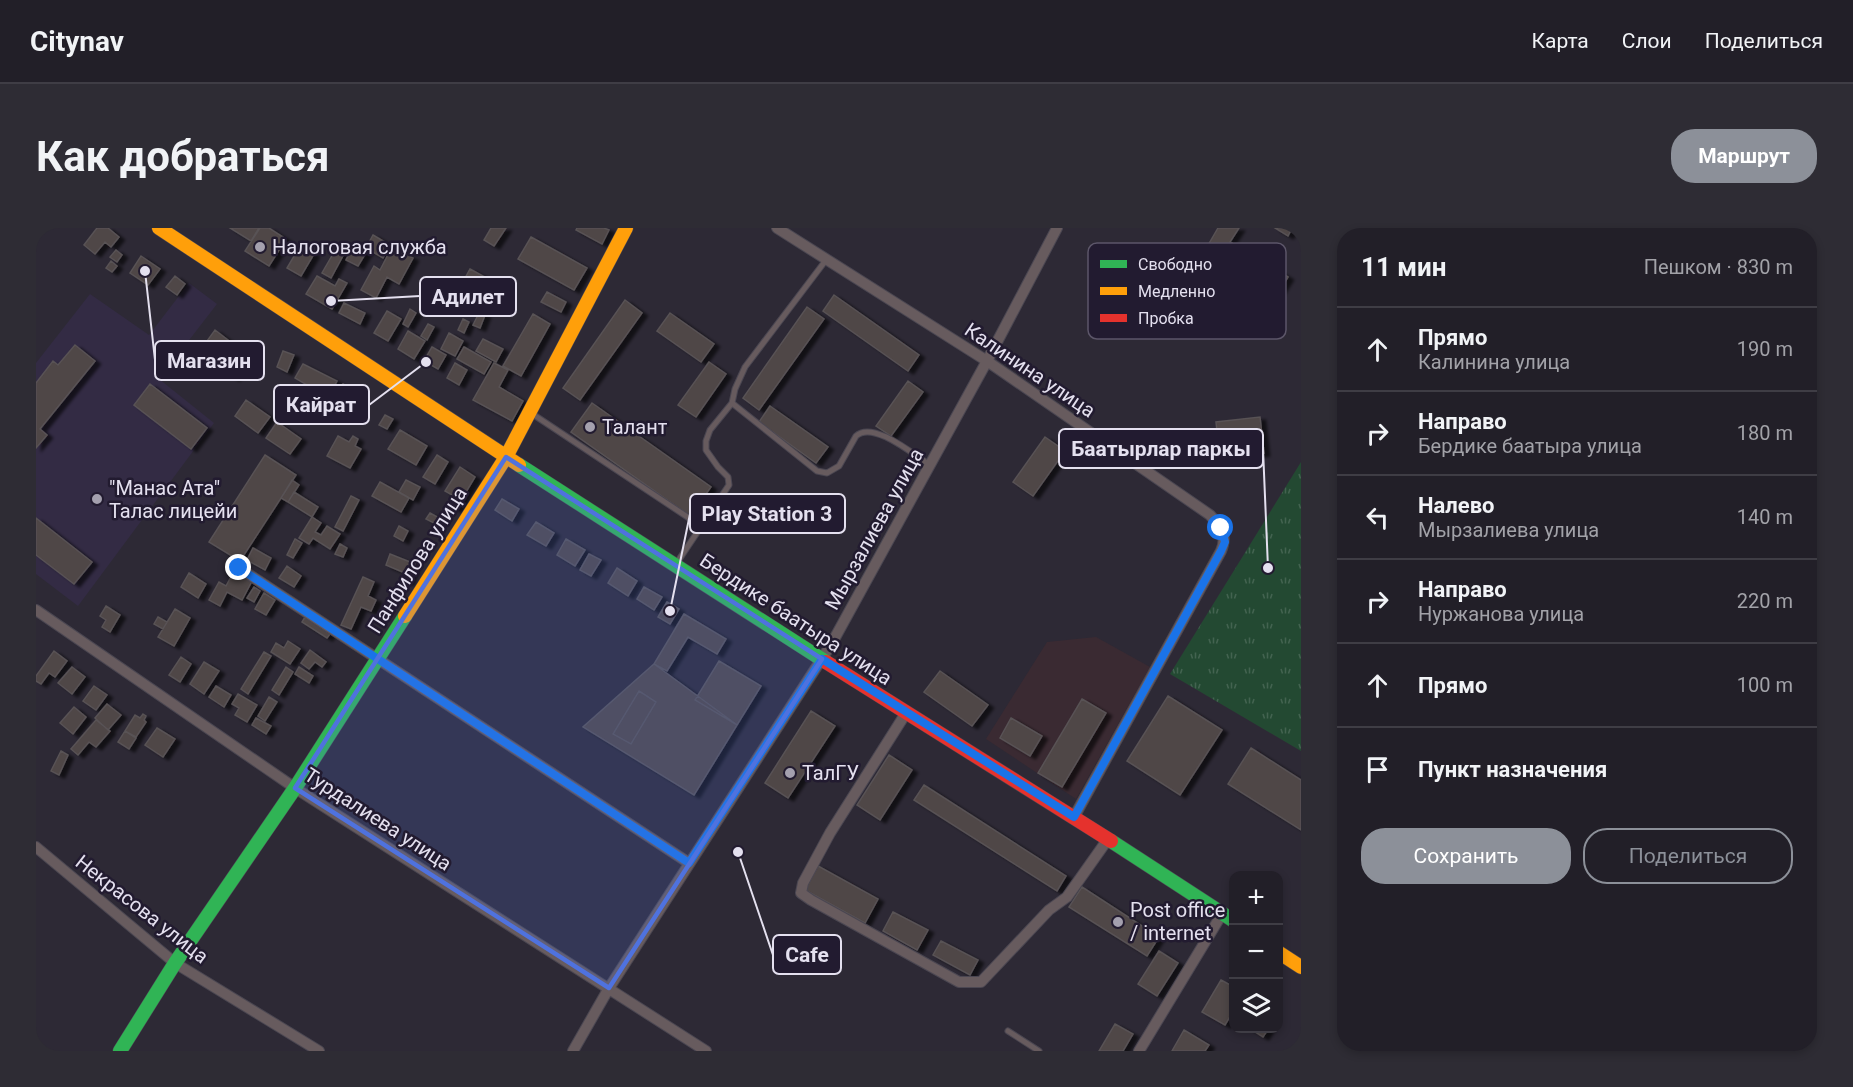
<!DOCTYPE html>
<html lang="ru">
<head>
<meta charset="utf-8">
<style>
  :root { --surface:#221f28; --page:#2e2c34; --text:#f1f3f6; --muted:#a2a2a8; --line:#3f3d45; --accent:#8c9099 }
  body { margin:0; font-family:Roboto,sans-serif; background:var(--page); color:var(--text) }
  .controls { position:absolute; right:18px; bottom:18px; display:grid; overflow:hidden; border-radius:12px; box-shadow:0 3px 9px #0003 }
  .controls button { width:54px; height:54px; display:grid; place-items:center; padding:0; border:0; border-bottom:2px solid var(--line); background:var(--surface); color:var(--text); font:30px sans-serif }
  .stop { position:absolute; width:18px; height:18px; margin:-14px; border:4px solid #1a73e8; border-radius:50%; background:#fff }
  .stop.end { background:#1a73e8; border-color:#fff; box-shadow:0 2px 6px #0008 }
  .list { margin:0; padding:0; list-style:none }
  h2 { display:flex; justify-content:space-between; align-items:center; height:78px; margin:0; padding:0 24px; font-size:26px }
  h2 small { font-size:20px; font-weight:400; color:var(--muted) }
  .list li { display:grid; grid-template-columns:39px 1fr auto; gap:18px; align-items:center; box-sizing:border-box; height:84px; padding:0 24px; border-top:2px solid var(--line) }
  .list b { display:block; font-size:22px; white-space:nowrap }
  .list p { margin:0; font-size:20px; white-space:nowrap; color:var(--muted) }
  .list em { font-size:20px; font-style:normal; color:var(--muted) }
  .actions { display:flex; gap:12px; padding:18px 24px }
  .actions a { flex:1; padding:14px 0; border:2px solid var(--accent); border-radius:24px; text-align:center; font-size:21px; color:var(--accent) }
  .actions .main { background:var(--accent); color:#fff }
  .icon { flex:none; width:33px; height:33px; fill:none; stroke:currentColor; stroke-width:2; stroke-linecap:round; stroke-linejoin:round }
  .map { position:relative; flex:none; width:1265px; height:823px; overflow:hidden; border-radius:24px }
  header { display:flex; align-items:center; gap:36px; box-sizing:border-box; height:84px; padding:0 30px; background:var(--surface); border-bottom:2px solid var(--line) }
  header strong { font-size:28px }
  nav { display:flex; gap:33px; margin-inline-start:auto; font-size:21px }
  .intro { display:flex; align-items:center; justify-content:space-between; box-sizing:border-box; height:144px; padding:0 36px }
  h1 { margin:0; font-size:42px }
  .button { padding:15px 27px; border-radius:24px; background:var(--accent); color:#fff; font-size:21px; font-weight:700 }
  main { display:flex; gap:36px; padding:0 36px }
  aside { flex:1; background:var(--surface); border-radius:24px; box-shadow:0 3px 9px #0003 }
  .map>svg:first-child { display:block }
</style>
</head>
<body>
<header>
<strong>Citynav</strong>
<nav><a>Карта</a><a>Слои</a><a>Поделиться</a></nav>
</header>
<div class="intro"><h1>Как добраться</h1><a class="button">Маршрут</a></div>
<main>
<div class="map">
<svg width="1265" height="823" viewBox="0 0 1265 823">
  <defs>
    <pattern id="park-tufts" width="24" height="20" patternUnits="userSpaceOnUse" patternTransform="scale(1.5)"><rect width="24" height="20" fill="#234932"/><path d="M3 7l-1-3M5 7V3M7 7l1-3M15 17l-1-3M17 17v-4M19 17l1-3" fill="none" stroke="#436350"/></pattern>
    <filter id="shadow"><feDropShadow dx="5.5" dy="3" stdDeviation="1.5" flood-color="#0009"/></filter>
  </defs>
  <rect width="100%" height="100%" fill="#2d2935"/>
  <path fill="#332b44" d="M 153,55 L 181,76 L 123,151 L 178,195 L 42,378 L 0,346 L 0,135 L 54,66 L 113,107 Z"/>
  <path fill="#3a2a32" d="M 1060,409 L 1114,439 L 1040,571 L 950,511 L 1011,414 Z"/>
  <path fill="url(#park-tufts)" d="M 1265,234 L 1265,523 L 1134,446 Z"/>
  <path fill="#4f4646" stroke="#585255" stroke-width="1.5" filter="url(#shadow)" d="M 61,0 L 72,0 L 83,9 L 75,19 L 69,14 L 59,26 L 48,17 Z
    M 194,0 L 223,0 L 215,13 Z
    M 224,0 L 233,0 L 250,11 L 233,38 L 209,23 Z
    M 455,0 L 470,0 L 458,18 L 448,12 Z
    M 541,0 L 568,0 L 573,2 L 566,16 L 540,2 Z
    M 1182,0 L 1203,0 L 1194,14 L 1252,49 L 1239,70 L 1167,26 Z
    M 1239,0 L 1256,0 L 1252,8 Z
    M 337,7 L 354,17 L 347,30 L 330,20 Z
    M 495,9 L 551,40 L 538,62 L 482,31 Z
    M 319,16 L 331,23 L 322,38 L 310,32 L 312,28 L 309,26 L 313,18 L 317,20 Z
    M 264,18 L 278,26 L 265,48 L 251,40 Z
    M 301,19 L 309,24 L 295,50 L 286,45 Z
    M 356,19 L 377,30 L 363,56 L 351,49 L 340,70 L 325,62 L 338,38 L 344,42 Z
    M 80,22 L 86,27 L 81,34 L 74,29 Z
    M 105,28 L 124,41 L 112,57 L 94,45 Z
    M 75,33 L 81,38 L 76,44 L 70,40 Z
    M 434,41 L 456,53 L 449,64 L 428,52 Z
    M 139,48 L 149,56 L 141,67 L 130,59 Z
    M 281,48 L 299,58 L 303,51 L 311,55 L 296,81 L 270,66 Z
    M 511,64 L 530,74 L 525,84 L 505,74 Z
    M 798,67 L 883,127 L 872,143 L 787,83 Z
    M 589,72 L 606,85 L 544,172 L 527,160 Z
    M 308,75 L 329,85 L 324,96 L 303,85 Z
    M 771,79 L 788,91 L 723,182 L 707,170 Z
    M 374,81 L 380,85 L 372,99 L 367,96 Z
    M 351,83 L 365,91 L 352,113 L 338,105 Z
    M 443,85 L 449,87 L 444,100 L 437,97 Z
    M 634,85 L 678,116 L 665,134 L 621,103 Z
    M 497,86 L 514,96 L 485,148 L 467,138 Z
    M 427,91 L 433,94 L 428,105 L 422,102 Z
    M 392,96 L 398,99 L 391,112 L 385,108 Z
    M 179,102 L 214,129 L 198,150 L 163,124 Z
    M 372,103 L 389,113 L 378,131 L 362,121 Z
    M 413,105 L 427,113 L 419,128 L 405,121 Z
    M 447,111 L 467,121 L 460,134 L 440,123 Z
    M 39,117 L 59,133 L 4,201 L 11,207 L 0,220 L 0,155 L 17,133 L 22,137 Z
    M 396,119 L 410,127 L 402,141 L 388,133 Z
    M 428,119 L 455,134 L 448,146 L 421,131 Z
    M 247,123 L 258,127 L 251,144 L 241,139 Z
    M 673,134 L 690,146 L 660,189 L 642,177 Z
    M 419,135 L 431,142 L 423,157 L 411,150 Z
    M 458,135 L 472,142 L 463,159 L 487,173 L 476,193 L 437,172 Z
    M 267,136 L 301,153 L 293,168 L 289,165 L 281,183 L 265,175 L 273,158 L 259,150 Z
    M 872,153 L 887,164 L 855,208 L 840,198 Z
    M 114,156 L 171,200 L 155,221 L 98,177 Z
    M 307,156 L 314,160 L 294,192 L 288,187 Z
    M 210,172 L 234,189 L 222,205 L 199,188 Z
    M 556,175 L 675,259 L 654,288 L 535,204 Z
    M 734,178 L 792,219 L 780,235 L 723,194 Z
    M 349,187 L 357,191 L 351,201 L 343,197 Z
    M 1224,189 L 1228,225 L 1184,231 L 1180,194 Z
    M 241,194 L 265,211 L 254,226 L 230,210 Z
    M 364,202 L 391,218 L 380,237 L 352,221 Z
    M 302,208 L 313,214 L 317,208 L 322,211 L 319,218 L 325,221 L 314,240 L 291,228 Z
    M 1009,209 L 1029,223 L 997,268 L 977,254 Z
    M 229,227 L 260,247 L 204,333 L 173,314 Z
    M 401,227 L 412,234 L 399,256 L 387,249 Z
    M 424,239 L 439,249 L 420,281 L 412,276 L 418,268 L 409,263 Z
    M 256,252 L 263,257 L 252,274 L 245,270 Z
    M 370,252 L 384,259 L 377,272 L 363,264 Z
    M 344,254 L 373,270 L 365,284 L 336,268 Z
    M 258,264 L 282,279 L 276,289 L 252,274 Z
    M 315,268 L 323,272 L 307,303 L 299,299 Z
    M 466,271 L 483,281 L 476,293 L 459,282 Z
    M 394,285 L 405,291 L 402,297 L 390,291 Z
    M 276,289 L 285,295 L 279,304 L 285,307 L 291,298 L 304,306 L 294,321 L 277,310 L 273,316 L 263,310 Z
    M 0,290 L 56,334 L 38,356 L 0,327 Z
    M 500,294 L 518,305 L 510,318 L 491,307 Z
    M 363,298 L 372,303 L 367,313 L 358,308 Z
    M 259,311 L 266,315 L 257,330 L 251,327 Z
    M 530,311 L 549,322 L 539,338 L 521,327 Z
    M 304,316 L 311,320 L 307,329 L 299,326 Z
    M 217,320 L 235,330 L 229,342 L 211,332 Z
    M 354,326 L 379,336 L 372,354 L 366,352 L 369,345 L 350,337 Z
    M 553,326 L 565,332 L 555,348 L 544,342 Z
    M 251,338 L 265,348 L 258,359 L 243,350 Z
    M 581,340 L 601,353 L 592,368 L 572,355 Z
    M 198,343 L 216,353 L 206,372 L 191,364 L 184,378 L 173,372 L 183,354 L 190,358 Z
    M 153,345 L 170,356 L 162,370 L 145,359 Z
    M 327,349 L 338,354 L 332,368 L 340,372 L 335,383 L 325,379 L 315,401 L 305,397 Z
    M 218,359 L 224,363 L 218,374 L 211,370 Z
    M 608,359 L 626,369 L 618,382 L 601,371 Z
    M 228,365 L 239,372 L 230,387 L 219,381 Z
    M 631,374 L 643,381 L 634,396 L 622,389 Z
    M 70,378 L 84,387 L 74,404 L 66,399 L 70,392 L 64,388 Z
    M 139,381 L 154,390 L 138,418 L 122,409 Z
    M 648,386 L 690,411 L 681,426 L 652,409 L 631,443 L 618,436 Z
    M 122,389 L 131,394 L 127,401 L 118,396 Z
    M 269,389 L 294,406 L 291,410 L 266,394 Z
    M 252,413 L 264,421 L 254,436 L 235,424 L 240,415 L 248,420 Z
    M 274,422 L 290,434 L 286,439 L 279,434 L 273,441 L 265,435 Z
    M 18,423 L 31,433 L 19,449 L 13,445 L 5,456 L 0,453 L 0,448 Z
    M 228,424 L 235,428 L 212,466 L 205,461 Z
    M 145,429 L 155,436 L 144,454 L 133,447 Z
    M 683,433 L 725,458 L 701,497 L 659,472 Z
    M 168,434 L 183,443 L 168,466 L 154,456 Z
    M 618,436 L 701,497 L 658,567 L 547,499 Z
    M 36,439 L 49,449 L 36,466 L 22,455 Z
    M 250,439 L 257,444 L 243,467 L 236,462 Z
    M 263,439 L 277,448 L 273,455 L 259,446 Z
    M 904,443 L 952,477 L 936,498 L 888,464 Z
    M 58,458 L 71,467 L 60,482 L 47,473 Z
    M 180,458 L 195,467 L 188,479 L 173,469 Z
    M 603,463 L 620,474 L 595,516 L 577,506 Z
    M 202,466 L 221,477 L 211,494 L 199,487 L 203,480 L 196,476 Z
    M 1132,468 L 1186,502 L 1144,567 L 1091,533 Z
    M 233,469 L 241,474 L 229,493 L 222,488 Z
    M 1046,471 L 1070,485 L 1026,559 L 1002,545 Z
    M 71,476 L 85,487 L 72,502 L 59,490 Z
    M 38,479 L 50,489 L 37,506 L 24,495 Z
    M 775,483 L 799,498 L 752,570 L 729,555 Z
    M 107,486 L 110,488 L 108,492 L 110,494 L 100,509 L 89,503 L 99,487 L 104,490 Z
    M 220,490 L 235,498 L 230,506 L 216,497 Z
    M 975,490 L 1006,508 L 994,528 L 964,510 Z
    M 60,492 L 74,503 L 60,519 L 53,514 L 42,527 L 35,521 Z
    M 121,500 L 139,511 L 127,529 L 109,517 Z
    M 89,503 L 100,510 L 93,521 L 82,514 Z
    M 1215,520 L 1265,552 L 1265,602 L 1192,556 Z
    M 25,523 L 32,527 L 23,547 L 15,543 Z
    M 853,527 L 876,542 L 844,592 L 821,577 Z
    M 888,557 L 1030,648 L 1021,663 L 878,572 Z
    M 782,638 L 842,671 L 829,695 L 769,662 Z
    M 1046,659 L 1123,709 L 1111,728 L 1033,679 Z
    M 857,684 L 892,702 L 881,722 L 847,703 Z
    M 905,713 L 942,732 L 934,747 L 897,727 Z
    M 1123,723 L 1142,735 L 1121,768 L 1102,756 Z
    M 1185,752 L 1198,759 L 1198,782 L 1189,797 L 1166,784 Z
    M 1079,796 L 1097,806 L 1087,823 L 1063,823 Z
    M 1213,800 L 1233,800 L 1227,809 Z
    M 1148,802 L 1173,817 L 1169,823 L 1136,823 Z"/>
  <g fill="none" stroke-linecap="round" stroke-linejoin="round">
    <defs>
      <path id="lane" d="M 696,175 L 781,243 L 791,245 L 803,238 L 820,208 C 837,192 878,227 894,237
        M 495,185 L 665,298
        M 640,336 L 693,257 L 692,249 L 682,239 L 670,222 L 670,213 L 674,202 L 696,175 L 699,161 L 709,139 L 790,32
        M 972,803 L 1003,823"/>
      <path id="street" d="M 741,0 L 951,133 L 1174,287 C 1185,300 1192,306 1185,323 L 1038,589
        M 203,340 L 653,635
        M 0,382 L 259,560 L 670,823
        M 870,485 L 794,605 L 767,655 L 765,665 L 775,672 L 923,754 L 945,754 L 1013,682 L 1031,669 L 1072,611
        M 0,619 L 139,735 L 283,823
        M 537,823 L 573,760 L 796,415 L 951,133 L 1021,0
        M 1103,823 L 1186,686"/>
      <path id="fast" d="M 483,237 L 790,434
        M 1075,613 L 1198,693
        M 84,823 L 139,735 L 259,560 L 369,388"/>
      <path id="slow" d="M 123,0 L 483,237
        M 369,388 L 470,229 L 590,0
        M 1242,724 L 1265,739"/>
      <path id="jam" d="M 790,434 L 1075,613"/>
    </defs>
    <use href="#lane" stroke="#4b4752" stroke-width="7"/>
    <use href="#street" stroke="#4b4752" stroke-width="12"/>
    <use href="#fast" stroke="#4b4752" stroke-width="15"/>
    <use href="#slow" stroke="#4b4752" stroke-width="15"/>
    <use href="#jam" stroke="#4b4752" stroke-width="15"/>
    <use href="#lane" stroke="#675b5e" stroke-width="5"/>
    <use href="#street" stroke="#675b5e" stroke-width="10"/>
    <use href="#fast" stroke="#30b455" stroke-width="14"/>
    <use href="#slow" stroke="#ff9f0a" stroke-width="14"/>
    <use href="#jam" stroke="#e5322d" stroke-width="14"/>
  </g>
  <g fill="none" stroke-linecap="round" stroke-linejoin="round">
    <path stroke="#1a73e8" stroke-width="8" d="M 203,340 L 653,635 L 786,431 L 1038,589 L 1185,323 L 1189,314 L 1185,300"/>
  </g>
  <path fill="#4f72de" fill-opacity="0.2" stroke="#4f72de" stroke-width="4.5" stroke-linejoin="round" d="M 470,229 L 786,431 L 573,760 L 259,560 Z"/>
  <g fill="#a4a0ae" stroke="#221b30" stroke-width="2">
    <circle cx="224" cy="19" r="6"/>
    <circle cx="554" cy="199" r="6"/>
    <circle cx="61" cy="271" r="6"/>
    <circle cx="754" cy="545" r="6"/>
    <circle cx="1082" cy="694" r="6"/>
  </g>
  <g text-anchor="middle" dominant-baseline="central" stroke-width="5" stroke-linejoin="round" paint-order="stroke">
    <g font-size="20" fill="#e4e0ef" stroke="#221b30" text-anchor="start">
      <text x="236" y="19">Налоговая служба</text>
      <text x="566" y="199">Талант</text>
      <text x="73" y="260">"Манас Ата"<tspan x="73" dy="23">Талас лицейи</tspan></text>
      <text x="766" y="545">ТалГУ</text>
      <text x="1094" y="682">Post office<tspan x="1094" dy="23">/ internet</tspan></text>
    </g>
    <g font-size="20" fill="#e4e0ef" stroke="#221b30">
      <text transform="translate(994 142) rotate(34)">Калинина улица</text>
      <text transform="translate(838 301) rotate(-61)">Мырзалиева улица</text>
      <text transform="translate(381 332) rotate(-58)">Панфилова улица</text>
      <text transform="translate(760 391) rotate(33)">Бердике баатыра улица</text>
      <text transform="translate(342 591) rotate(33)">Турдалиева улица</text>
      <text transform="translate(106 681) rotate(38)">Некрасова улица</text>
    </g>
  </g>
  <rect x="1052" y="15" width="198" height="96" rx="9" fill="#221b30" stroke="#5c5669" stroke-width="1.5"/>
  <rect x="1064" y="32" width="27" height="8" fill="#30b455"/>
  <rect x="1064" y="59" width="27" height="8" fill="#ff9f0a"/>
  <rect x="1064" y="86" width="27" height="8" fill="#e5322d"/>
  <g font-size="16" fill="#e4e0ef">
    <text x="1102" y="42">Свободно</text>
    <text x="1102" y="69">Медленно</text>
    <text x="1102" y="96">Пробка</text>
  </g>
  <path fill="none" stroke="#e4e0ef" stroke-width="2" d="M295 73L384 68M109 43L119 132M390 134L333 177M1232 340L1227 221M634 383L654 286M702 624L737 727"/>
  <g fill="#e4e0ef" stroke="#221b30" stroke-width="2">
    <circle cx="295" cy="73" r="6"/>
    <circle cx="109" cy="43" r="6"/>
    <circle cx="390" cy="134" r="6"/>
    <circle cx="1232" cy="340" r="6"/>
    <circle cx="634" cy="383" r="6"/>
    <circle cx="702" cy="624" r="6"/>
  </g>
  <g fill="#221b30" stroke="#e4e0ef" stroke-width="2">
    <rect x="384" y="49" width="96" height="39" rx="6"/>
    <rect x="119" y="113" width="109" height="39" rx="6"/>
    <rect x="238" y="157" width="95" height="39" rx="6"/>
    <rect x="1023" y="201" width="204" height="39" rx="6"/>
    <rect x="654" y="266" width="155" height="39" rx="6"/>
    <rect x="737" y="707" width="68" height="39" rx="6"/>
  </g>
  <g font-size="21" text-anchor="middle" font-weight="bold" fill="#e4e0ef">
    <text x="432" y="76">Адилет</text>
    <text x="173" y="140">Магазин</text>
    <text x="285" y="184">Кайрат</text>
    <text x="1125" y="228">Баатырлар паркы</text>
    <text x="731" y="293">Play Station 3</text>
    <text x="771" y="734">Cafe</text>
  </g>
</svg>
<div class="controls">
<button>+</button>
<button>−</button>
<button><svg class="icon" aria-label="layers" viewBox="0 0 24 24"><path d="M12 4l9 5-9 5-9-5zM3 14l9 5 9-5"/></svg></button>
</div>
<div class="stop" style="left:1185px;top:300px"></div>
<div class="stop end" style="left:203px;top:340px"></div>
</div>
<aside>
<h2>11 мин<small>Пешком · 830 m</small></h2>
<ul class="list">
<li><svg class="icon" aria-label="ahead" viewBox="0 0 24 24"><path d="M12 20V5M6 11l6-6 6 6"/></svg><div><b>Прямо</b><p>Калинина улица</p></div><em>190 m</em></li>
<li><svg class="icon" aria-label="right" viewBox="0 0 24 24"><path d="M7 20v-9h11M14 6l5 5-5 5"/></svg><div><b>Направо</b><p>Бердике баатыра улица</p></div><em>180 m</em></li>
<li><svg class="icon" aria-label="left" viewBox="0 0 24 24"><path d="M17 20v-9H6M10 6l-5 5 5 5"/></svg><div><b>Налево</b><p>Мырзалиева улица</p></div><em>140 m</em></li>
<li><svg class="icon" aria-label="right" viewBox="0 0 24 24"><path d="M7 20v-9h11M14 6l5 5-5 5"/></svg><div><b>Направо</b><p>Нуржанова улица</p></div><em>220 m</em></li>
<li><svg class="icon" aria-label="ahead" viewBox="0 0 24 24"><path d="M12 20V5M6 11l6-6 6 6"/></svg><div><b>Прямо</b></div><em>100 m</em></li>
<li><svg class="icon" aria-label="arrive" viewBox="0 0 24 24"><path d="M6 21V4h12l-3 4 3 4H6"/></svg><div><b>Пункт назначения</b></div></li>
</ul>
<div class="actions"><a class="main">Сохранить</a><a>Поделиться</a></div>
</aside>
</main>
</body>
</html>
